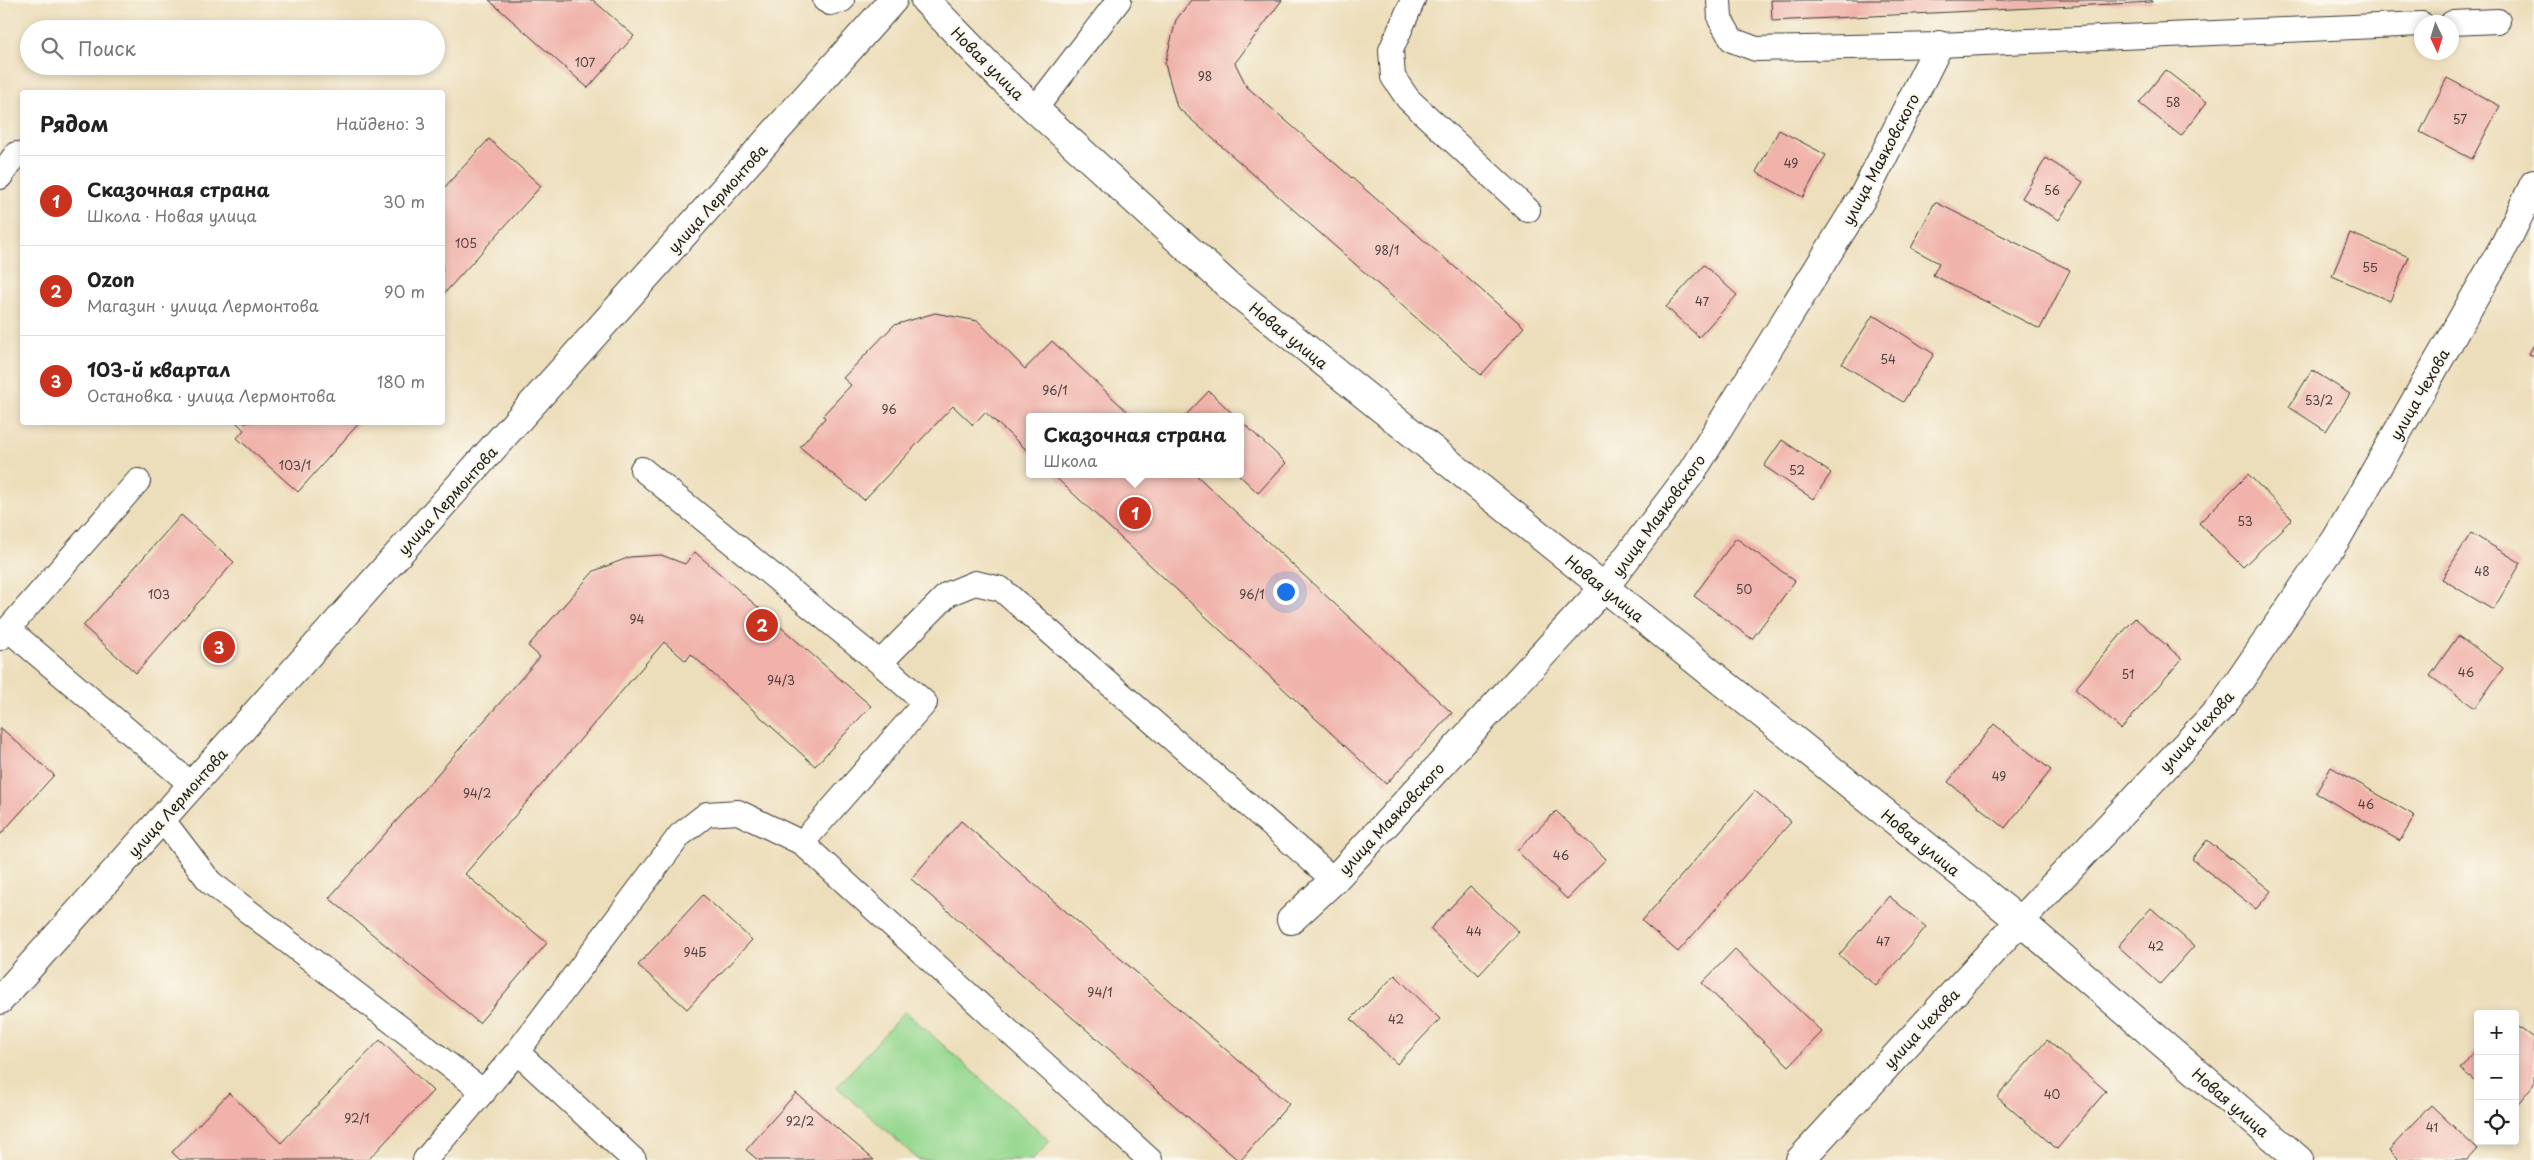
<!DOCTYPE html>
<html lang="ru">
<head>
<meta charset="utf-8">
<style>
  :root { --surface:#fff; --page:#f6f6f6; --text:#222; --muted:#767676; --line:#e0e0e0; --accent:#c8321e }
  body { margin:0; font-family:"Playpen Sans",sans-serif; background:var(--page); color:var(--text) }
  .controls { position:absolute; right:15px; bottom:15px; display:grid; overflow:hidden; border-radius:5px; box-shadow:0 2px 8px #0003 }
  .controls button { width:45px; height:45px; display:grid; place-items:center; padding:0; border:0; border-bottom:1px solid var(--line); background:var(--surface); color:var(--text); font:25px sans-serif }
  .compass { position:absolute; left:2414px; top:15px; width:45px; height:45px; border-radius:50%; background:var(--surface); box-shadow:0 2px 8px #0003; rotate:176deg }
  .you { position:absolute; left:1285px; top:591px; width:18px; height:18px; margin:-12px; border:4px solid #fff; border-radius:50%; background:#1a73e8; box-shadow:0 0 0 8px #1a73e833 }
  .badge { display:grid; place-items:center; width:32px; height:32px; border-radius:50%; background:var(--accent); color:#fff; font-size:16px; font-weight:700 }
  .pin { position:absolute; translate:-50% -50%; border:2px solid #fff; box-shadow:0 1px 5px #0006 }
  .popup { position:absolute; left:1026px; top:413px; width:218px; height:65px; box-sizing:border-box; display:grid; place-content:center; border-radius:5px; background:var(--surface); filter:drop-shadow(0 1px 4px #0005); font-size:16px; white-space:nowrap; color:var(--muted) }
  .popup b { font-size:19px; color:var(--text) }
  .popup::after { content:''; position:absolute; left:50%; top:100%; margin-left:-10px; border:10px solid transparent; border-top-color:var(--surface) }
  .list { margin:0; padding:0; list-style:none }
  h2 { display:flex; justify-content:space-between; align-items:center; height:65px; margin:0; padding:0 20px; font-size:21px }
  h2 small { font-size:16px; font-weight:400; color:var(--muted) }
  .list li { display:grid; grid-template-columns:32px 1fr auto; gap:15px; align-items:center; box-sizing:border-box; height:90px; padding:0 20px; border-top:1px solid var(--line) }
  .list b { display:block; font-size:19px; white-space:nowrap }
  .list p { margin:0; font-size:16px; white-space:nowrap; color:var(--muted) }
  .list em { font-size:16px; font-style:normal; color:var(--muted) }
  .icon { flex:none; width:28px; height:28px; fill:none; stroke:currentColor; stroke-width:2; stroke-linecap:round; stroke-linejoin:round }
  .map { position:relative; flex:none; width:2534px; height:1160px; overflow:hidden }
  .search { position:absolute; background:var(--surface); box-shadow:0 2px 8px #0003; left:20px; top:20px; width:425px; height:55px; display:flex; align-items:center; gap:12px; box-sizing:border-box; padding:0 18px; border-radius:28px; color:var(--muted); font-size:19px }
  .panel { position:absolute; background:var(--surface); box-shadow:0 2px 8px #0003; left:20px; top:90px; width:425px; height:335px; border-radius:5px }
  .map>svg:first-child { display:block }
</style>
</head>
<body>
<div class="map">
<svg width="2534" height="1160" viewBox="0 0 2534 1160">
  <rect width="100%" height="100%" fill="#fbf7ec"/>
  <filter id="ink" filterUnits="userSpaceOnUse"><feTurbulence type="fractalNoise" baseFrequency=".02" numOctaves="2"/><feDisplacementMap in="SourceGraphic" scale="10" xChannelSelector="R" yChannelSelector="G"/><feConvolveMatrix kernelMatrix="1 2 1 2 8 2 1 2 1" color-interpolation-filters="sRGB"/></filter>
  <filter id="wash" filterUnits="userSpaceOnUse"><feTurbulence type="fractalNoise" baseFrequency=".0096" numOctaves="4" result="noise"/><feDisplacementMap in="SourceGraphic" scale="20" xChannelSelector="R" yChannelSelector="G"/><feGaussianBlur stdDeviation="1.12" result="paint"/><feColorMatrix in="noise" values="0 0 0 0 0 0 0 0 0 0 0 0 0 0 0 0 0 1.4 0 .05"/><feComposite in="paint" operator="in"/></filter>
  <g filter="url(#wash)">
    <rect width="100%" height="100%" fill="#eddebb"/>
    <path fill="#96d890" stroke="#597a56" d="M 905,1011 L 1050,1141 L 1033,1160 L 919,1160 L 837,1087 Z"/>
    <g id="blocks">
      <path fill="#f0b2aa" d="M 489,0 L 593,0 L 634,36 L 588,88 Z
        M 1191,0 L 1282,0 L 1235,63 L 1247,87 L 1524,327 L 1481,375 L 1177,107 L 1165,64 L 1176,20 Z
        M 1771,0 L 2152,0 L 2152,2 L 1772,21 Z
        M 2165,70 L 2207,102 L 2181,136 L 2139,103 Z
        M 2447,78 L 2500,106 L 2472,159 L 2420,132 Z
        M 1779,130 L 1826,155 L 1803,197 L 1756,172 Z
        M 489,139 L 541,186 L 442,296 L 442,190 Z
        M 2046,158 L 2083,182 L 2059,220 L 2022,198 Z
        M 1935,202 L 2070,270 L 2040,329 L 1933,275 L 1939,263 L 1911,248 Z
        M 2350,233 L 2409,257 L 2390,301 L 2332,276 Z
        M 1704,265 L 1737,295 L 1699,337 L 1666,307 Z
        M 935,313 L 978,321 L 1025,369 L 1052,341 L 1133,417 L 1030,417 L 1030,453 L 985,412 L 973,425 L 953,406 L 864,500 L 800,447 L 825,418 L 823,415 L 851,385 L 843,378 L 894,325 Z
        M 1873,315 L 1934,354 L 1903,402 L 1842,364 Z
        M 2534,344 L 2534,356 L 2529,354 Z
        M 2312,370 L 2350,394 L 2326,431 L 2289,407 Z
        M 1209,391 L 1236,417 L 1184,417 Z
        M 1240,420 L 1286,463 L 1258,493 L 1238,474 Z
        M 236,422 L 360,422 L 298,492 L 237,438 L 244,430 Z
        M 1782,440 L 1831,473 L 1813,499 L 1764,466 Z
        M 1052,474 L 1195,474 L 1452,713 L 1386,784 Z
        M 2248,474 L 2292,519 L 2243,567 L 2199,523 Z
        M 181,515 L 234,562 L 136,673 L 83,626 Z
        M 2471,533 L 2521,563 L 2493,610 L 2442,579 Z
        M 1736,538 L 1795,581 L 1752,639 L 1694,596 Z
        M 695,552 L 871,706 L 815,766 L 691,654 L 686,661 L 664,642 L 465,874 L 547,943 L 479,1023 L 329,898 L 540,657 L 528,646 L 594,571 L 630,557 L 661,555 L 685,564 Z
        M 2135,618 L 2182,659 L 2121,729 L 2075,689 Z
        M 2458,636 L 2503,668 L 2475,708 L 2430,676 Z
        M 1994,724 L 2051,770 L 2005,828 L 1948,782 Z
        M 1,728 L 54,775 L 0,835 L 0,730 Z
        M 2331,767 L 2415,816 L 2400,841 L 2316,793 Z
        M 1755,791 L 1791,822 L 1678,952 L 1642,921 Z
        M 1556,811 L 1606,859 L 1567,899 L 1517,851 Z
        M 961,821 L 1289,1104 L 1241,1160 L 1238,1160 L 911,879 Z
        M 2207,840 L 2271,891 L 2256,909 L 2192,859 Z
        M 1470,887 L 1519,932 L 1479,975 L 1430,929 Z
        M 703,895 L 752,940 L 687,1009 L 638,965 Z
        M 1889,896 L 1926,927 L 1876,986 L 1839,955 Z
        M 2151,908 L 2194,946 L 2160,984 L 2118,946 Z
        M 1735,949 L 1822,1032 L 1789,1066 L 1702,983 Z
        M 1395,975 L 1440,1019 L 1397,1064 L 1351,1019 Z
        M 2515,1024 L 2534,1039 L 2534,1084 L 2515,1107 Z
        M 380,1040 L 433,1091 L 368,1160 L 180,1160 L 172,1152 L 229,1093 L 281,1143 Z
        M 2047,1040 L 2106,1091 L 2057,1149 L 1997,1097 Z
        M 2478,1047 L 2478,1083 L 2460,1069 Z
        M 796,1093 L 874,1160 L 758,1160 L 746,1150 Z
        M 2431,1105 L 2477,1149 L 2467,1160 L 2399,1160 L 2389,1150 Z"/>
    </g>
  </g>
  <g filter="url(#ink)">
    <use href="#blocks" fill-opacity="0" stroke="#3b3934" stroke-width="1"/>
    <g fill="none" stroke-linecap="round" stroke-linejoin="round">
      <defs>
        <path id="lane" d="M 825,0 L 830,3 L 842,0
          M 1413,0 L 1391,50 L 1393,77 L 1408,99 L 1528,210
          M 1719,0 L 1720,19 L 1732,40 L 1756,49 L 1939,45 L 2422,24
          M 2452,23 L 2498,21
          M 1035,109 L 1119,0
          M 0,177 L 16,154
          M 642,469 L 880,663 L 925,703 L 802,843 L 1150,1160
          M 8,629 L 192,785
          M 0,638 L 138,481
          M 880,663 L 948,594 L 975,583 L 1001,589 L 1334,880
          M 162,819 L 210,882 L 484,1092
          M 517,1052 L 634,1160
          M 425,1160 L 517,1052 L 680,835 L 707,814 L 738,812 L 802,843"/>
        <path id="street" d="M 925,0 L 1001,78 L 1230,287 L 2020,921 L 2299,1160
          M 1291,920 L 1334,880 L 1604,588 L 1691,473 L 1865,193 L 1939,45
          M 1800,1160 L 2020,921 L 2223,705 L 2337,538 L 2505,244 L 2534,184"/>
        <path id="primary" d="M 0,1000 L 893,0"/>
      </defs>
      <use href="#lane" stroke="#3b3934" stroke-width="26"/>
      <use href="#street" stroke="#3b3934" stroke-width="30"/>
      <use href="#primary" stroke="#3b3934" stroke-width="30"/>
      <use href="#lane" stroke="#fff" stroke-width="24"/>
      <use href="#street" stroke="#fff" stroke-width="28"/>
      <use href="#primary" stroke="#fff" stroke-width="28"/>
    </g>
  </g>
  <g text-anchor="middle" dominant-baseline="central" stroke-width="4.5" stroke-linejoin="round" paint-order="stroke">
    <g font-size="12" fill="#514240">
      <text x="585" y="62">107</text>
      <text x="1205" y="76">98</text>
      <text x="2173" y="102">58</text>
      <text x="2460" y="119">57</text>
      <text x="1791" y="163">49</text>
      <text x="2052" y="190">56</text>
      <text x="466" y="243">105</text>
      <text x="1387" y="250">98/1</text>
      <text x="2370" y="267">55</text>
      <text x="1702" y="301">47</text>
      <text x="1888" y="359">54</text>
      <text x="1055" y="390">96/1</text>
      <text x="2319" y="400">53/2</text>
      <text x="889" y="409">96</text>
      <text x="295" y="465">103/1</text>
      <text x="1797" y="470">52</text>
      <text x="2245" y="521">53</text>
      <text x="2482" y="571">48</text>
      <text x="1744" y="589">50</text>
      <text x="159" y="594">103</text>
      <text x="1252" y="594">96/1</text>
      <text x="637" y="619">94</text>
      <text x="2466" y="672">46</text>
      <text x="2128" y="674">51</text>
      <text x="781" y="680">94/3</text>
      <text x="1999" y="776">49</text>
      <text x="477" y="793">94/2</text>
      <text x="2366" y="804">46</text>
      <text x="1561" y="855">46</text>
      <text x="1474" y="931">44</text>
      <text x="1883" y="941">47</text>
      <text x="2156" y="946">42</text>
      <text x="695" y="952">94Б</text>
      <text x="1100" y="992">94/1</text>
      <text x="1396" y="1019">42</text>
      <text x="2052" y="1094">40</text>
      <text x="357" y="1118">92/1</text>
      <text x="800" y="1121">92/2</text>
      <text x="2432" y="1127">41</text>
    </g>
    <g font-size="15" fill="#1c1c1c" stroke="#fbf7ec">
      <text transform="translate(988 63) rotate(45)">Новая улица</text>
      <text transform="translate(1880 159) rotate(-62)">улица Маяковского</text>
      <text transform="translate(717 198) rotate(-48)">улица Лермонтова</text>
      <text transform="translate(1289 335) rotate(39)">Новая улица</text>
      <text transform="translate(2419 394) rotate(-60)">улица Чехова</text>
      <text transform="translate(447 500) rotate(-48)">улица Лермонтова</text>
      <text transform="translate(1658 515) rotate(-54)">улица Маяковского</text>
      <text transform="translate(1605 588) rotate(39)">Новая улица</text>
      <text transform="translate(2196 731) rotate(-48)">улица Чехова</text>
      <text transform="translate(177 802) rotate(-48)">улица Лермонтова</text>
      <text transform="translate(1391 818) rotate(-47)">улица Маяковского</text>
      <text transform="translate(1921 842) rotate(39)">Новая улица</text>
      <text transform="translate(1921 1028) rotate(-47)">улица Чехова</text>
      <text transform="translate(2231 1102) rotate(41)">Новая улица</text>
    </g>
  </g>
</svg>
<div class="controls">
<button>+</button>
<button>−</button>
<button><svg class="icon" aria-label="locate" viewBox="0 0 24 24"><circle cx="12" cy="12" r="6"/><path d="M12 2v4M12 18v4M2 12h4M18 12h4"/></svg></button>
</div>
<svg class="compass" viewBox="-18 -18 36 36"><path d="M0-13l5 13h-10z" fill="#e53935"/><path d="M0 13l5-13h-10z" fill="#767676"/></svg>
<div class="you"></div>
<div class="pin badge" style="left:1135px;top:513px">1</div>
<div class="popup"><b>Сказочная страна</b>Школа</div>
<div class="pin badge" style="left:762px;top:625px">2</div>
<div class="pin badge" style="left:219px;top:647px">3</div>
<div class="search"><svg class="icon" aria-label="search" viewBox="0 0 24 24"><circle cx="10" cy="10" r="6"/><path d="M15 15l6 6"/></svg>Поиск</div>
<section class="panel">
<h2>Рядом<small>Найдено: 3</small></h2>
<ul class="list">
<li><span class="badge">1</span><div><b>Сказочная страна</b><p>Школа · Новая улица</p></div><em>30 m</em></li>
<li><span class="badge">2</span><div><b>Ozon</b><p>Магазин · улица Лермонтова</p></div><em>90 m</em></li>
<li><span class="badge">3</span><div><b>103-й квартал</b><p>Остановка · улица Лермонтова</p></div><em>180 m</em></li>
</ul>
</section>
</div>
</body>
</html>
